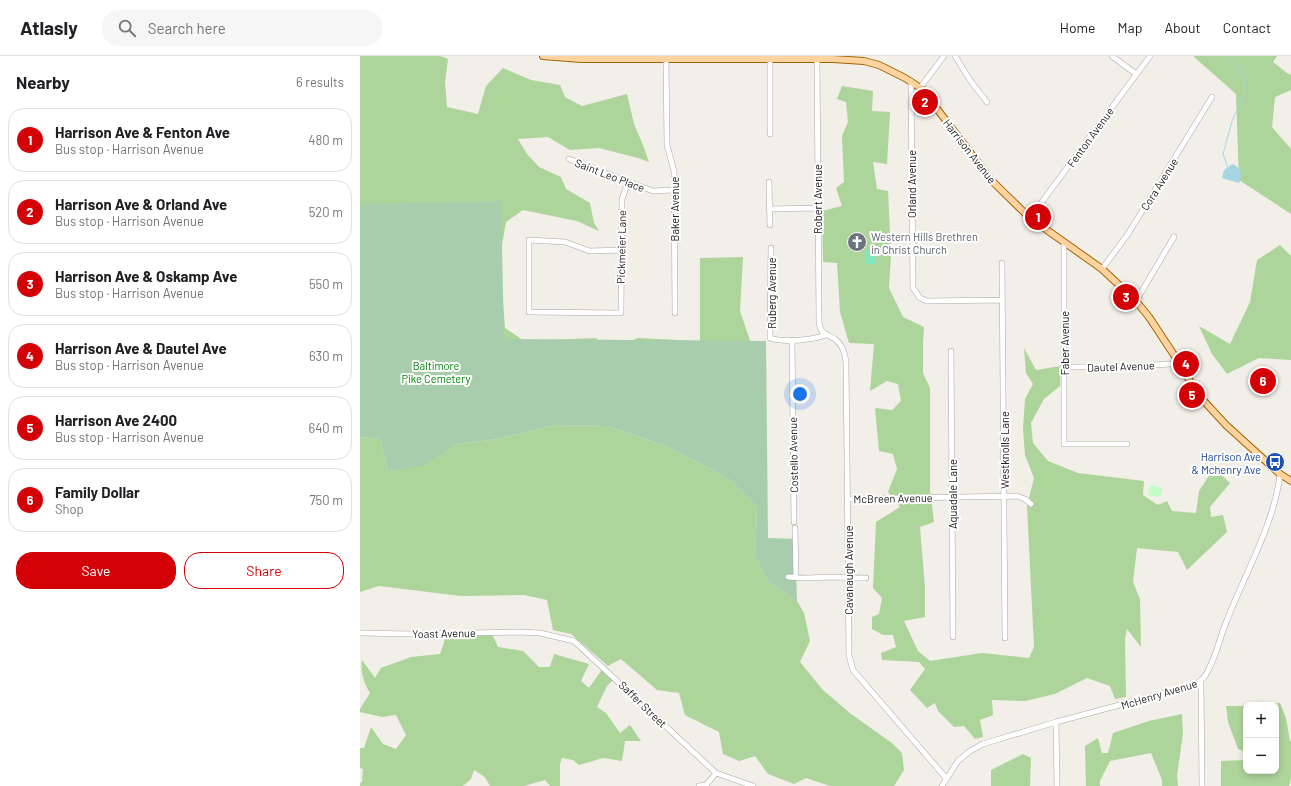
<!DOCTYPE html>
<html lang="en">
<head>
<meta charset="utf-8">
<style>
  :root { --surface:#fff; --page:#f6f6f6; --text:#202124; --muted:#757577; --line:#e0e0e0; --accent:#d30006 }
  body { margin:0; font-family:Barlow,sans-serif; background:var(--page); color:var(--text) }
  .controls { position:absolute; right:12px; bottom:12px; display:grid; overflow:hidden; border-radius:8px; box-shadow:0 2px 6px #0003 }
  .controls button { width:36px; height:36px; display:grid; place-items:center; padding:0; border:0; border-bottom:1px solid var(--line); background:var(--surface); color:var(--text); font:20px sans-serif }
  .you { position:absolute; left:440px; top:338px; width:14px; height:14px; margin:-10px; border:3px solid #fff; border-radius:50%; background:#1a73e8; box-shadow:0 0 0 6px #1a73e833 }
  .badge { display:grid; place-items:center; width:26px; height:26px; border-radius:50%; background:var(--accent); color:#fff; font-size:13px; font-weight:700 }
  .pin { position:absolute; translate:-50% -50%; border:2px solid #fff; box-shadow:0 1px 4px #0006 }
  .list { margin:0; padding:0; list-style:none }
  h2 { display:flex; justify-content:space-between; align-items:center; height:52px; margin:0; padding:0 16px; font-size:17px }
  h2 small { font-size:13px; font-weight:400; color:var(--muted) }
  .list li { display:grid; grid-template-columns:26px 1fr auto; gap:12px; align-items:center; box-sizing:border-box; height:64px; margin:0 8px 8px; padding:0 8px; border:1px solid var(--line); border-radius:16px }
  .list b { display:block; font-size:15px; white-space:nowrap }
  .list p { margin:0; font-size:13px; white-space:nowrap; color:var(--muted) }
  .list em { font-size:13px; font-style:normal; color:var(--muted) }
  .actions { display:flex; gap:8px; padding:12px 16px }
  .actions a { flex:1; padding:9px 0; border:1px solid var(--accent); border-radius:16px; text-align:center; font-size:14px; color:var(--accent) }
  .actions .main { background:var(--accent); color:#fff }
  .icon { flex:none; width:22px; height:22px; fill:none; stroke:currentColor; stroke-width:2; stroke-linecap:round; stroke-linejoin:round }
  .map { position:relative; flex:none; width:931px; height:730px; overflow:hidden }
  header { display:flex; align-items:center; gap:24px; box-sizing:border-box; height:56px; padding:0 20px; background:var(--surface); border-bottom:1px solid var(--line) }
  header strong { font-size:19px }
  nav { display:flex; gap:22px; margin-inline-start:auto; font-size:14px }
  .search { width:280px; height:36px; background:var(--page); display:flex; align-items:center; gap:10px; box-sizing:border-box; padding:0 14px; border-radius:16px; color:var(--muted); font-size:15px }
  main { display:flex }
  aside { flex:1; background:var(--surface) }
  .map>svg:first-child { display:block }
</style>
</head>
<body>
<header>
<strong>Atlasly</strong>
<div class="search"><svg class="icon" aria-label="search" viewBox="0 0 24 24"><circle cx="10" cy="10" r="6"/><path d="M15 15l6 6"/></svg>Search here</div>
<nav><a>Home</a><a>Map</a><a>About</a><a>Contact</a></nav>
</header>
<main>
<aside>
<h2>Nearby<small>6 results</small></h2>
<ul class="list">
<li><span class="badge">1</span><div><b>Harrison Ave &amp; Fenton Ave</b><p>Bus stop · Harrison Avenue</p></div><em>480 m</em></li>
<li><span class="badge">2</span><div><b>Harrison Ave &amp; Orland Ave</b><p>Bus stop · Harrison Avenue</p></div><em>520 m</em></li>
<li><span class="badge">3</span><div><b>Harrison Ave &amp; Oskamp Ave</b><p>Bus stop · Harrison Avenue</p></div><em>550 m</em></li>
<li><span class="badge">4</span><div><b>Harrison Ave &amp; Dautel Ave</b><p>Bus stop · Harrison Avenue</p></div><em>630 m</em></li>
<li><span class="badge">5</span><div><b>Harrison Ave 2400</b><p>Bus stop · Harrison Avenue</p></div><em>640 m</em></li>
<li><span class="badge">6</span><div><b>Family Dollar</b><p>Shop</p></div><em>750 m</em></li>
</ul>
<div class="actions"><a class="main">Save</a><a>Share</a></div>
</aside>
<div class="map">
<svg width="931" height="730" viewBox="0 0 931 730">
  <rect width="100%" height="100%" fill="#f2eee8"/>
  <path fill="#add49a" d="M 0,0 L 80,0 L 88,3 L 85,26 L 87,51 L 118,58 L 126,30 L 143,12 L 171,24 L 200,29 L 205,41 L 222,50 L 267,38 L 274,68 L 283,89 L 289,106 L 278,102 L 239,92 L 210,94 L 188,81 L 158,83 L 167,98 L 179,111 L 201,121 L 206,133 L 230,147 L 234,167 L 239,175 L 217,165 L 163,154 L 146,166 L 142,189 L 130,210 L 142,232 L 145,272 L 160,282 L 174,296 L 189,284 L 236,282 L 248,294 L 278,282 L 340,285 L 340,202 L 383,201 L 380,255 L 394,296 L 173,343 L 34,148 L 0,148 Z
    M 833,0 L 917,0 L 913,6 L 927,17 L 931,19 L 931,34 L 915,41 L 912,71 L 931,93 L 931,158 L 879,124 L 876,38 Z
    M 482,30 L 513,35 L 512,55 L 530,56 L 527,108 L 513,106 L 517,133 L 528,135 L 531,199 L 529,232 L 543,261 L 564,271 L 563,287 L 563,317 L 570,332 L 570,433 L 574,466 L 560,471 L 565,532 L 565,561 L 544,565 L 558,595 L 570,605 L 622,597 L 669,602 L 674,591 L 667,450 L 674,422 L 665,399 L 663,373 L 665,343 L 673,328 L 666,317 L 664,292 L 676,314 L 701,310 L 700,330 L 684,343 L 671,367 L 673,387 L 688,405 L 718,417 L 784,425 L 783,439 L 798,449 L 807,445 L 812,455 L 836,457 L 839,435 L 854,412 L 870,427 L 850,451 L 851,461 L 863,459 L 867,476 L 827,514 L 818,496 L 777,492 L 773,526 L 780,543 L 781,591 L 767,573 L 765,583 L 766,641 L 755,643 L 750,630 L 727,622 L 695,638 L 665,645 L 632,644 L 633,659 L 620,664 L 623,681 L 615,683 L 604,670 L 594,671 L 578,655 L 575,647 L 567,652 L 550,634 L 565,613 L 559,606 L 522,604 L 521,597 L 536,591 L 533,579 L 523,579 L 512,573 L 512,561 L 519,558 L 522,542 L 513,532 L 516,466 L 540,451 L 528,436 L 537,413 L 533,398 L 519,395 L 515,352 L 532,354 L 541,345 L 538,328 L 527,325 L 510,335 L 514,288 L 489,287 L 480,256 L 477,207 L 463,206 L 462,155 L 482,150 L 476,132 L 484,126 L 482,80 L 488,66 L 486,46 L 477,43 Z
    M 920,189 L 931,200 L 931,304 L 899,302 L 867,318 L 852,298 L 839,270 L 870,288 L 890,246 L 897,204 Z
    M 196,369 L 248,370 L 308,391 L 369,423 L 397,451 L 395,501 L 409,526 L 437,545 L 444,557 L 450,585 L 440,606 L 463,634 L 491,658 L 532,687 L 542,697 L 544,714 L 534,730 L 470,730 L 446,722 L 434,728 L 408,718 L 395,700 L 379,705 L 363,698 L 359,676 L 325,659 L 319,637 L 297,634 L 261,603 L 248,610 L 211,578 L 193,574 L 187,544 L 164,539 L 101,540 L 19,530 L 0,536 L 0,381 L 20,383 L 28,415 L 64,408 L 97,388 L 137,383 Z
    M 131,576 L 138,591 L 163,595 L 179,611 L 190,611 L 194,598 L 229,608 L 221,625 L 229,632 L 241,615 L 245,612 L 255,622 L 247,630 L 237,651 L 246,657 L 260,677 L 270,669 L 281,685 L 265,685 L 262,705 L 243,702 L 219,709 L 213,704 L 202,702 L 200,708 L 200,730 L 190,730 L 185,724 L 164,730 L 130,730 L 125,721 L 114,714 L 111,723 L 103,730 L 0,730 L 0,727 L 2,726 L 3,713 L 0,712 L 0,692 L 4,692 L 11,671 L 23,688 L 36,693 L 46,679 L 36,659 L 22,661 L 0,656 L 0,653 L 10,637 C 4,627 0,616 2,604 L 15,622 L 21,612 L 51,601 L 80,598 L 87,577 Z
    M 920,647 L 926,662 L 930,685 L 931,685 L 931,722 L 929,730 L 861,730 L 861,705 L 886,704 L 886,715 L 916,715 L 916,649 L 900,649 Z
    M 866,650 L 886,650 L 886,696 L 878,693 L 868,666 Z
    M 822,658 L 823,677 L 817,720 L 818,730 L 802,730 L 802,724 L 791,697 L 750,705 L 740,725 L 740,730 L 726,730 L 725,690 L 738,682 L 742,697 L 748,697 L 753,677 L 789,665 Z
    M 663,698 L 671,702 L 670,730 L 631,730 L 631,714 Z"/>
  <path fill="#a7cdac" d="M 141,145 L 144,283 L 406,285 L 408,482 L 435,483 L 437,545 L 409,526 L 395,501 L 397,451 L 369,423 L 308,391 L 248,370 L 196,369 L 137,383 L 97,388 L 64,409 L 28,415 L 20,383 L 0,381 L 0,148 Z"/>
  <path fill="#c3fdc6" d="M 790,429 L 802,432 L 800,441 L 788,439 Z"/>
  <path fill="#81e6bc" d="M 506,194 L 515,195 L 515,208 L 505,208 Z"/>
  <path fill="#a6d6e2" d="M 872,108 C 881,111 883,119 879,127 L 862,122 L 864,114 Z"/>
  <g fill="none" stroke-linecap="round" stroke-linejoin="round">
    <path stroke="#a6d6e2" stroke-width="1" d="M 868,112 L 863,98 L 872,65 L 883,41 L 885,24 L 878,11 L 869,0"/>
    <defs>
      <path id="minor" d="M 595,0 L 612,27 L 627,46
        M 752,0 L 776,18
        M 306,2 L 307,89 L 314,115 L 315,257
        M 457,3 L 459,265 C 460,278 465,277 475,283 C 482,288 485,297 486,306 L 489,599 L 493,614 L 586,722
        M 551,25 L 553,232 L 560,242 L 567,245 L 642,244
        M 560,32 L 584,0
        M 410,78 L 410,3
        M 209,103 L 293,135 L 313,134
        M 409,126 L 410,169
        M 409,153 L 457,152
        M 670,162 L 790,0
        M 704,186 L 704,388 L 767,388
        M 411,192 L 410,282 C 424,287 452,284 466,279
        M 261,194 L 230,195 L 205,186 L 169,184 L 169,256 L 261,257 L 262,143 L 268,126
        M 642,207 L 645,582
        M 742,213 L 768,178 L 852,41
        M 776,245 L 814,181
        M 432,284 L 434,466
        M 591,295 L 593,581
        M 703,311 L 754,311 L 811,308 L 818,305
        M 487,443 L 657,440 L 665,443 L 671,448
        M 435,472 L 436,521
        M 428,521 L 447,522 L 472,521 L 506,522
        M 0,577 L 51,578 L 158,576 L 180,577 L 214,585 L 356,717 L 393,730
        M 841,625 L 842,730
        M 696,666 L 697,730
        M 339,730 L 346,729 L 356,717
        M 582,730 L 598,705 L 610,695 L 623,688 L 696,666 L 827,631 C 834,629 840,627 845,620 C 856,603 859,583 867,564 C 885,518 915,466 920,418"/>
      <path id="major" d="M 183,0 L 221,3 L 473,3 L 504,5 L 519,9 L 545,22 L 562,33 L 631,124 L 670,162 L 742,213 L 776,245 L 789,261 L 818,305 L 833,330 L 843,344 L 866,369 L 920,418 L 931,425"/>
    </defs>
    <use href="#minor" stroke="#a8a8a8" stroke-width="6"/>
    <use href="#major" stroke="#9f6600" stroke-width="8"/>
    <use href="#minor" stroke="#fff" stroke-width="5"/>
    <use href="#major" stroke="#ffd3a0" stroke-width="6"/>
  </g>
  <defs>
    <symbol id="church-disc" viewBox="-11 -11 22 22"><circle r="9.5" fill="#6b7280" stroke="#fff"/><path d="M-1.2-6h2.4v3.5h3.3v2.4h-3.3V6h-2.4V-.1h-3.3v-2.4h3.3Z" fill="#fff"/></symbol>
    <symbol id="bus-disc" viewBox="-11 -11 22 22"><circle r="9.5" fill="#1a4fb4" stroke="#fff"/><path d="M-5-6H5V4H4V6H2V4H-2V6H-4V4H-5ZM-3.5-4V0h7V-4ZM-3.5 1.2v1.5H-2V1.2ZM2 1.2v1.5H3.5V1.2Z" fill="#fff"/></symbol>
  </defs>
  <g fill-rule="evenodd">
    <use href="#church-disc" x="486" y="175" width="22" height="22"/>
    <use href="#bus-disc" x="904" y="395" width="22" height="22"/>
  </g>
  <g text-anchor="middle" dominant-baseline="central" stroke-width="4" stroke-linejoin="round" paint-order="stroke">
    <g font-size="11" fill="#212121" stroke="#fff">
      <text transform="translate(730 81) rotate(-54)">Fenton Avenue</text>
      <text transform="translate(610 95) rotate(52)">Harrison Avenue</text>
      <text transform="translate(250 119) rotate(21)">Saint Leo Place</text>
      <text transform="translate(551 128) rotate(-90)">Orland Avenue</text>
      <text transform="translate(799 128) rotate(-58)">Cora Avenue</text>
      <text transform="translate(457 143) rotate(-90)">Robert Avenue</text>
      <text transform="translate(314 153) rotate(-90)">Baker Avenue</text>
      <text transform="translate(261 191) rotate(-89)">Pickmeier Lane</text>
      <text transform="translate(411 237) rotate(-90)">Ruberg Avenue</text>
      <text transform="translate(704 287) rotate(-90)">Faber Avenue</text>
      <text transform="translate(761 310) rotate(-2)">Dautel Avenue</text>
      <text transform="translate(644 394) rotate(-90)">Westknolls Lane</text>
      <text transform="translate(433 399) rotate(-91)">Costello Avenue</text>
      <text transform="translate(592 438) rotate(-90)">Aquadale Lane</text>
      <text transform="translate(533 442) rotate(-1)">McBreen Avenue</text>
      <text transform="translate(488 514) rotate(-90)">Cavanaugh Avenue</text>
      <text transform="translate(84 577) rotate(-1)">Yoast Avenue</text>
      <text transform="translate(799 638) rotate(-17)">McHenry Avenue</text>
      <text transform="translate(283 648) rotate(44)">Saffer Street</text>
    </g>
    <g font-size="11" fill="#5b616d" stroke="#fff" text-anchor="start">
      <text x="511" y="180">Western Hills Brethren<tspan x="511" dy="13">in Christ Church</tspan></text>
    </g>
    <g font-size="11" fill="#05850c" stroke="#fff">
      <text x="76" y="309">Baltimore<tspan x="76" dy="13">Pike Cemetery</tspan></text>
    </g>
    <g font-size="11" fill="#164399" stroke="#fff" text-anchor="end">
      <text x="901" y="400">Harrison Ave<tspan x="901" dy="13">&amp; Mchenry Ave</tspan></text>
    </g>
  </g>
</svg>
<div class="controls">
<button>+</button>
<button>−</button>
</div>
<div class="you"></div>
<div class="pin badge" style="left:678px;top:161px">1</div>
<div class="pin badge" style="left:565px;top:46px">2</div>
<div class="pin badge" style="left:766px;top:241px">3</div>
<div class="pin badge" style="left:826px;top:308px">4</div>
<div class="pin badge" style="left:832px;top:339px">5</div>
<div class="pin badge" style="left:903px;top:325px">6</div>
</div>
</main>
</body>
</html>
